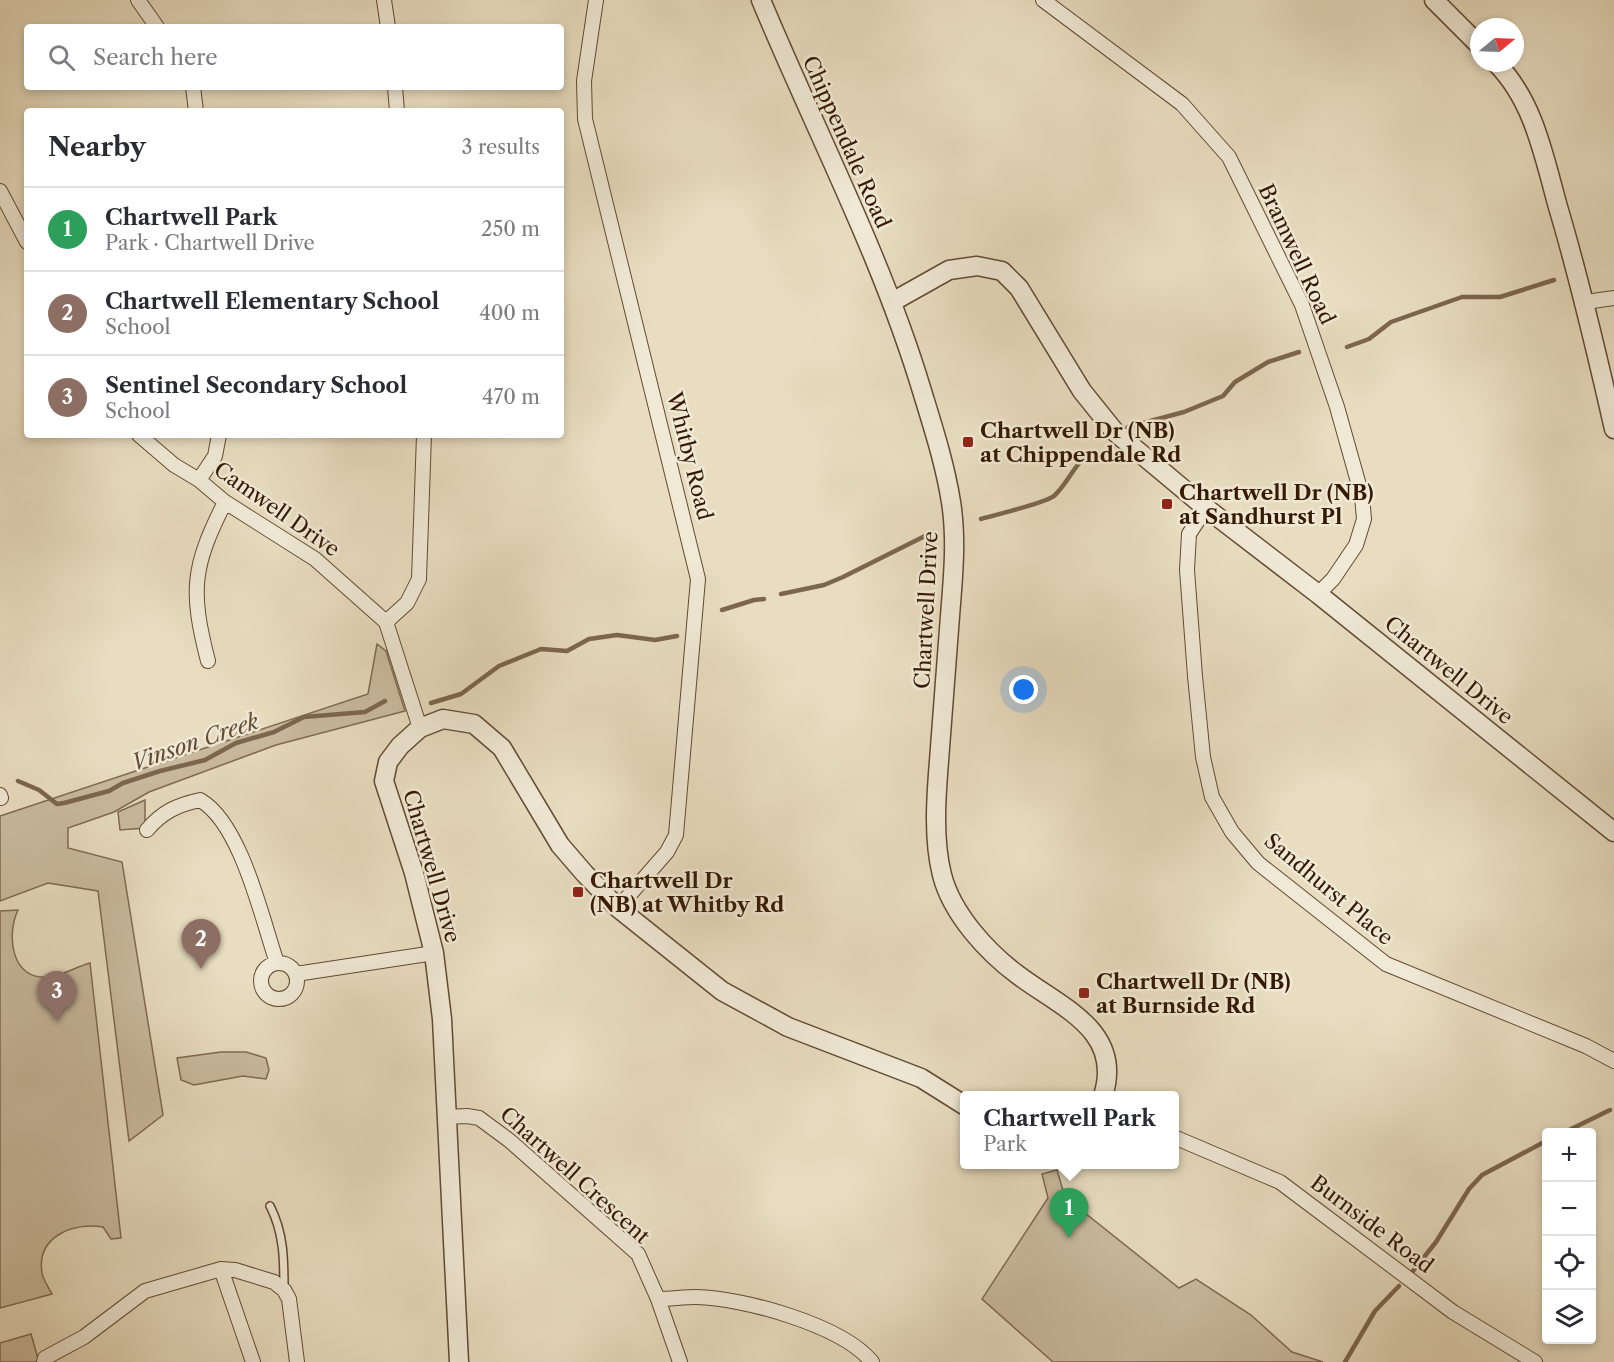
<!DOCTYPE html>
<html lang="en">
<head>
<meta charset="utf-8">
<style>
  :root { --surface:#fff; --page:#f7f7f7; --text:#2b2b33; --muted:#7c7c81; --line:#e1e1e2; --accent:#8f2418 }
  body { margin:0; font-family:"Libre Caslon Text",serif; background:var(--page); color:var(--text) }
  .controls { position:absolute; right:18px; bottom:18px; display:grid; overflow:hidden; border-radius:6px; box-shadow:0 3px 9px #0003 }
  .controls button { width:54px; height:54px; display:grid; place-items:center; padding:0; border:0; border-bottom:2px solid var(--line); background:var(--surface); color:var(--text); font:30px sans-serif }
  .compass { position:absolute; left:1470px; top:18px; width:54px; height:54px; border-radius:50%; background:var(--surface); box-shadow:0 3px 9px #0003; rotate:71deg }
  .you { position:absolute; left:1024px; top:690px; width:21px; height:21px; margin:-15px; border:4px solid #fff; border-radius:50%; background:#1a73e8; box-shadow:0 0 0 9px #1a73e833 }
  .badge { display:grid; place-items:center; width:39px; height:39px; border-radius:50%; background:var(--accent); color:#fff; font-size:20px; font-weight:700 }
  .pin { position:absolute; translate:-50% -50px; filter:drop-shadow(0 2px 3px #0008) }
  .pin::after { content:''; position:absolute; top:32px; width:21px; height:18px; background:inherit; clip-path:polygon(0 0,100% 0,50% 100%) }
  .popup { position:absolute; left:960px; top:1091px; width:219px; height:78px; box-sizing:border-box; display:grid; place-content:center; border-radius:6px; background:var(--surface); filter:drop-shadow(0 2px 4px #0005); font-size:20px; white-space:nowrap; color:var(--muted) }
  .popup b { font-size:22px; color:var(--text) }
  .popup::after { content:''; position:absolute; left:50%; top:100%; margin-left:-12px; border:12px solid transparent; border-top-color:var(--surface) }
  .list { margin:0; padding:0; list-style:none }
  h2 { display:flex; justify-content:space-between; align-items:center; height:78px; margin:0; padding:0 24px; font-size:26px }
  h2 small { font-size:20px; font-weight:400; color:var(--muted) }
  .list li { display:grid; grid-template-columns:39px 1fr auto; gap:18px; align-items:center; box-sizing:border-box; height:84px; padding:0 24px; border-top:2px solid var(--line) }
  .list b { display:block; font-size:22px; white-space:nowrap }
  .list p { margin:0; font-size:20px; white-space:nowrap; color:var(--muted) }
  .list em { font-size:20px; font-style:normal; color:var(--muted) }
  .icon { flex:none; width:33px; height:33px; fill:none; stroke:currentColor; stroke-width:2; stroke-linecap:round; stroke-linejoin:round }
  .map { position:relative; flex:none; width:1614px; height:1362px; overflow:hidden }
  .search { position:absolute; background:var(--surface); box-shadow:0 3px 9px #0003; left:24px; top:24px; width:540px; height:66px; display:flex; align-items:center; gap:15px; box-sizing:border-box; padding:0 21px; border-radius:6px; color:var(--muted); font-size:22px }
  .panel { position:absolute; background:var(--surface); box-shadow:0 3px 9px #0003; left:24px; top:108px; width:540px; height:330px; border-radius:6px }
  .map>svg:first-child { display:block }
</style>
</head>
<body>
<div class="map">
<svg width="1614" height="1362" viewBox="0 0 1614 1362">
  <rect width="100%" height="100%" fill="#e8ddc0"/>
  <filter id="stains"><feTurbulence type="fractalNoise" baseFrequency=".00333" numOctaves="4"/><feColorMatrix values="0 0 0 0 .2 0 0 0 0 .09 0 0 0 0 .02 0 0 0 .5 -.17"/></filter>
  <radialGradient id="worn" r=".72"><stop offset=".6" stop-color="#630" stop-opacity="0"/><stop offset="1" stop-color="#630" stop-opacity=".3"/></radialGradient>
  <path fill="#cabca0" stroke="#806a51" stroke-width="1.5" d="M 377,644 L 386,651 L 405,711 L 276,745 L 149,792 L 114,812 L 68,828 L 68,848 L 122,862 L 163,1115 L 129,1141 L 98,891 L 48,883 L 0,901 L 0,816 L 368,694 Z
    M 145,800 L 145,828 L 120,830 L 118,812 Z
    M 18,910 C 6,935 11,981 49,977 C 63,975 76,967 90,963 L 121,1238 L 111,1239 L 103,1227 C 74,1222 36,1236 42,1273 C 43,1280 49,1288 52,1294 L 0,1308 L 0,911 Z
    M 221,1052 L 246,1052 L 266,1058 L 269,1070 L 266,1079 L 243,1076 L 194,1085 L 181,1080 L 177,1058 Z
    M 1057,1170 L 1065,1197 L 1179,1288 L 1196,1279 L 1251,1315 L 1292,1352 L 1323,1362 L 1053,1362 L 982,1299 L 1048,1198 L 1042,1174 Z
    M 31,1334 L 39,1362 L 0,1362 L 0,1343 Z"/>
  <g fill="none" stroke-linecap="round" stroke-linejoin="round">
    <path stroke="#7c664d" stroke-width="4.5" d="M 1347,347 L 1369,339 L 1391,322 L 1462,297 L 1500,297 L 1554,280
      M 1128,427 L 1184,412 L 1223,396 L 1235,382 L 1268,362 L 1299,352
      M 981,519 C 995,515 1045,503 1054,496 C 1068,483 1075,463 1090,452
      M 781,594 L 824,585 L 843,577 L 933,532
      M 722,610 L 754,600 L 764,599
      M 431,703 L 461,694 L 499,666 L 541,649 L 567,651 L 589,639 L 617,635 L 655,640 L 677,636
      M 18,781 L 39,790 L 57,804 L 64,803 L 109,791 L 123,783 L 160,771 L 205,760 L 236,743 L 274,732 L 304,717 L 365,712 L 385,701
      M 1565,1132 L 1610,1110
      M 1409,1276 L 1436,1242 L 1469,1189 L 1482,1175 L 1546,1141
      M 1345,1362 L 1375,1311 L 1399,1286"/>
    <defs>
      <path id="service" d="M 270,1206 C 284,1233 284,1260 284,1290"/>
      <path id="minor" d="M 138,0 L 157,27
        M 384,0 L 388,27
        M 596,0 L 584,81 L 585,119 L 698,579 L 676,835 L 667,852 L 618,908
        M 1043,0 L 1182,104 L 1229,157 L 1302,305 L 1337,407 L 1362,496 L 1364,519 L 1356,545 L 1333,579 L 1318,594
        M 193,87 L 196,111
        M 395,87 L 397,111
        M 0,191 L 27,242
        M 1586,302 L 1614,298
        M 139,435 L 174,465 L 199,480 L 225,502 L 315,559 L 386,622
        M 199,480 L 215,456 L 219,435
        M 1206,508 L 1189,534 L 1187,570 L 1195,676 L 1203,757 L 1212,797 L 1232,832 L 1258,863 L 1386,964 L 1586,1046 L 1614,1061
        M 386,622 L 407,603 L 419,579 L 424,435
        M 386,622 L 420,728
        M 208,661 C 190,591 192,567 225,502
        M 0,795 L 1,798
        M 147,830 C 162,812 177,805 200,800 C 241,823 262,919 277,963
        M261 981a18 18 0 1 1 36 0a18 18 0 1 1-36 0Z
        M 296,974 L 434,953
        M 446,1117 L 467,1116 L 479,1118 L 510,1141 L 638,1254 L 658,1299 L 680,1362
        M 1174,1137 L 1280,1182 L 1453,1312 L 1535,1362
        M 221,1269 L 253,1362
        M 658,1299 C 671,1299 683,1297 696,1297 C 743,1298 842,1325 872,1362
        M 44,1362 L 45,1358 L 84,1337 L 145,1291 L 221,1269 L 235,1270 L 274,1282 L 284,1290 L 289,1299 L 297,1362"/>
      <path id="tertiary" d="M 761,0 C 815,130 881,255 922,391 C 933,427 945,464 951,502 C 957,540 953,578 950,616 C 946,664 943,713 939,761 C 936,798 933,839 942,875 C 952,914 987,952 1018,975 C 1060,1007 1124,1030 1103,1096
        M 1434,0 L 1479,45
        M 1496,63 C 1534,101 1544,157 1558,207 C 1580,281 1597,354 1614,429
        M 892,302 L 949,270 L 977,266 L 1002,271 L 1019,288 L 1082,391 L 1115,432 L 1206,508 L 1318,594 L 1614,832
        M 459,1362 L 442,1019 L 434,953 L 414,873 L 384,781 L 388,762 L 400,746 L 420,728 L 443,719 L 474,724 L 502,748 L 560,845 L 585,874 L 618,908 L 722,991 L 788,1027 L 921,1078 L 964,1105"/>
    </defs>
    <use href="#service" stroke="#624a32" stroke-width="10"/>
    <use href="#minor" stroke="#624a32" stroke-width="16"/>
    <use href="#tertiary" stroke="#624a32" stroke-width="21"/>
    <use href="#service" stroke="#f0e9d6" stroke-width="7"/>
    <use href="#minor" stroke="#f0e9d6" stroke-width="14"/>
    <use href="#tertiary" stroke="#f0e9d6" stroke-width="18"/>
  </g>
  <g fill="#8f2418" stroke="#f0e9d6" stroke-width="2">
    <rect x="962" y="436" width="12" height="12" rx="3"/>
    <rect x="1161" y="498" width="12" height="12" rx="3"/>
    <rect x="572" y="886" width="12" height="12" rx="3"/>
    <rect x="1078" y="987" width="12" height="12" rx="3"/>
  </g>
  <g text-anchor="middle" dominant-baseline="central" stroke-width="5" stroke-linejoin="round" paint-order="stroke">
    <g font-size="21" fill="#351902" stroke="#f0e9d6">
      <text transform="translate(847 142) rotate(66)">Chippendale Road</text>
      <text transform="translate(1297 254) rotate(65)">Bramwell Road</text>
      <text transform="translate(690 456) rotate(76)">Whitby Road</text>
      <text transform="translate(277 509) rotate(35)">Camwell Drive</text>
      <text transform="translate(926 610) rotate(-87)">Chartwell Drive</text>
      <text transform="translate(1449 670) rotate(39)">Chartwell Drive</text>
      <text transform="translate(432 866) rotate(74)">Chartwell Drive</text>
      <text transform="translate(1329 889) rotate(40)">Sandhurst Place</text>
      <text transform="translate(575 1175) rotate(42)">Chartwell Crescent</text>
      <text transform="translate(1372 1224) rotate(37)">Burnside Road</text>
    </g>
    <g font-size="21" font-weight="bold" fill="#351902" stroke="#f0e9d6" text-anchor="start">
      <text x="980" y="430">Chartwell Dr (NB)<tspan x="980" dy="24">at Chippendale Rd</tspan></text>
      <text x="1179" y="492">Chartwell Dr (NB)<tspan x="1179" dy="24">at Sandhurst Pl</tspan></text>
      <text x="590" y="880">Chartwell Dr<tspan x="590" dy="24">(NB) at Whitby Rd</tspan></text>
      <text x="1096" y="981">Chartwell Dr (NB)<tspan x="1096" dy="24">at Burnside Rd</tspan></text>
    </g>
    <g font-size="22" font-style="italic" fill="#644d34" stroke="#f0e9d6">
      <text transform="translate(195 742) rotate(-19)">Vinson Creek</text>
    </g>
  </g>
  <rect width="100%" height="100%" filter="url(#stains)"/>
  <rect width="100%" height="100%" fill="url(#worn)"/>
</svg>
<div class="controls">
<button>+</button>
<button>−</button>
<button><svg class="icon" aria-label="locate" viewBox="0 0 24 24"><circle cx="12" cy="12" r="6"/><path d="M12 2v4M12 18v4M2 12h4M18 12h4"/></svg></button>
<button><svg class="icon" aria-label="layers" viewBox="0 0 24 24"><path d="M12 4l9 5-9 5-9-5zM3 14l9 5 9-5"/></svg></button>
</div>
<svg class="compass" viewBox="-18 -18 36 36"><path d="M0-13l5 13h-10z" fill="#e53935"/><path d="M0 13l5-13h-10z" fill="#7c7c81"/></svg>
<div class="you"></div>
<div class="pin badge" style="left:1069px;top:1238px;background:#2e9e5b">1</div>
<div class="popup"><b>Chartwell Park</b>Park</div>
<div class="pin badge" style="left:201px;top:969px;background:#8d6e63">2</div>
<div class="pin badge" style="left:57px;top:1021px;background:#8d6e63">3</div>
<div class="search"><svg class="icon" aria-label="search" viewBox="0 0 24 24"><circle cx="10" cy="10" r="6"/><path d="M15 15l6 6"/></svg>Search here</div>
<section class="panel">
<h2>Nearby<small>3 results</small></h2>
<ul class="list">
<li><span class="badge" style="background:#2e9e5b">1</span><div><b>Chartwell Park</b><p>Park · Chartwell Drive</p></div><em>250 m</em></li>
<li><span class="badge" style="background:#8d6e63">2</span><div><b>Chartwell Elementary School</b><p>School</p></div><em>400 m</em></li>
<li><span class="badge" style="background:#8d6e63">3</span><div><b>Sentinel Secondary School</b><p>School</p></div><em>470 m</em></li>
</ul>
</section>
</div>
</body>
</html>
